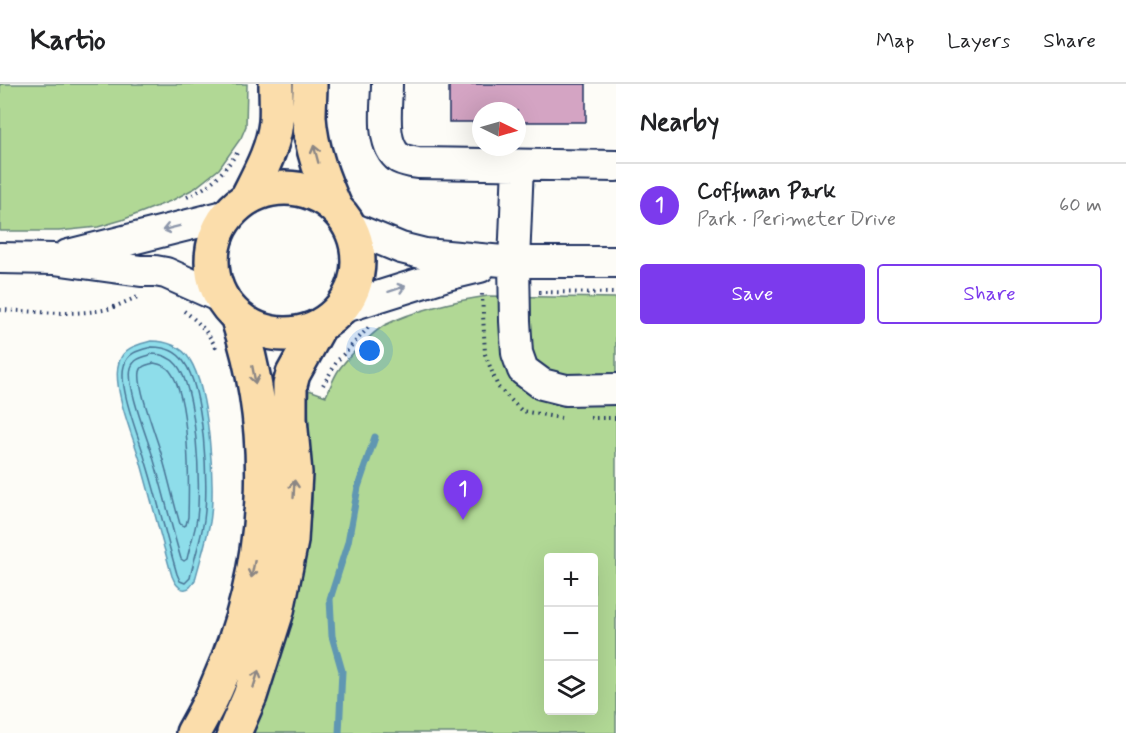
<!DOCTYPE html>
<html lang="en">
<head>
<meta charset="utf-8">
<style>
  :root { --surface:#fff; --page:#f2f2f2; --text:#202124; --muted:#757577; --line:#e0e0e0; --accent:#7c3aed }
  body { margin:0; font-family:Mynerve,sans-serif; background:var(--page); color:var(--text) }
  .controls { position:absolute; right:18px; bottom:18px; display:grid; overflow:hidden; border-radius:6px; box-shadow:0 6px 24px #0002 }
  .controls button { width:54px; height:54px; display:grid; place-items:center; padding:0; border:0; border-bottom:2px solid var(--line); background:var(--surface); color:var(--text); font:30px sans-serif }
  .compass { position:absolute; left:472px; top:18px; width:54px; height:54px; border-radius:50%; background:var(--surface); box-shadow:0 6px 24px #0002; rotate:95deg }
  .you { position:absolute; left:370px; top:267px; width:21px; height:21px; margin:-15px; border:4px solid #fff; border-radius:50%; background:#1a73e8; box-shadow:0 0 0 9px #1a73e833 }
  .badge { display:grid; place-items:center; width:39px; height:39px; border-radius:50%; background:var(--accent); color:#fff; font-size:20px; font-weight:700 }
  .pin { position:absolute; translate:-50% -50px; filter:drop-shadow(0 2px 3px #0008) }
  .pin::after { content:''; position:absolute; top:32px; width:21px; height:18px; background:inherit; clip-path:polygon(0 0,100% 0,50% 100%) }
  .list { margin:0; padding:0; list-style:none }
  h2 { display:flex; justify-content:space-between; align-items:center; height:78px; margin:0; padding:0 24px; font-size:26px }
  h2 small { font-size:20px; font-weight:400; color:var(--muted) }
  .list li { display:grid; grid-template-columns:39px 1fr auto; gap:18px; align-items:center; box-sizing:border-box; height:84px; padding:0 24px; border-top:2px solid var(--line) }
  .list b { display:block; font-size:22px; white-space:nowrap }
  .list p { margin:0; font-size:20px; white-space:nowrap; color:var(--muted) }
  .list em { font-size:20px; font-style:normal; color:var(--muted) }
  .actions { display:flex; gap:12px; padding:18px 24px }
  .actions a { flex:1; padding:14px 0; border:2px solid var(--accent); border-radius:6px; text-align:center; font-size:21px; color:var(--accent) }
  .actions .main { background:var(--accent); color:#fff }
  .icon { flex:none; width:33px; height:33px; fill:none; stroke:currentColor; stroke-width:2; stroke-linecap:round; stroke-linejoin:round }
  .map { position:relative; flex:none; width:616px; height:649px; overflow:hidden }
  header { display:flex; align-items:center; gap:36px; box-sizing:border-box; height:84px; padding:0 30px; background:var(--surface); border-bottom:2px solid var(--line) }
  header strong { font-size:28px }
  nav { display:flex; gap:33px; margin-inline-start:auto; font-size:21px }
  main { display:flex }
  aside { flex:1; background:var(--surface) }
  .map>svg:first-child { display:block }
</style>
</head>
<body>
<header>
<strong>Kartio</strong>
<nav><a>Map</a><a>Layers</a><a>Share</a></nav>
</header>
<main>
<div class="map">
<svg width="616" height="649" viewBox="0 0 616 649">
  <rect width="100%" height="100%" fill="#fdfcf7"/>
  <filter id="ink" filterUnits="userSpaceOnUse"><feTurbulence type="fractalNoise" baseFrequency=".0167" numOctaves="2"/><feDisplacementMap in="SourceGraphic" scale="12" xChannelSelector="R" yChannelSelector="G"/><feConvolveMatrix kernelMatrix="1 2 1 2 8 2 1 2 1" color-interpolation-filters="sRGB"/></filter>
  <g filter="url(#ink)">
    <path fill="#b1d895" stroke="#66847a" stroke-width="1.5" fill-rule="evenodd" d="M 0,0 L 247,0 L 246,42 L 241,54 L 219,85 L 195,104 L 173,116 L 122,136 L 98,143 L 59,147 L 0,147 Z
      M 488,212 L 616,214 L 616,649 L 249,649 C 285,578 307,496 312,416 C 314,380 306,343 309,306 L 326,312 C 330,304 333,295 338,287 C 345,276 374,247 385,241 C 412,227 458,216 488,212 ZM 548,474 L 594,474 L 594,626 L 548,626 Z"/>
    <path fill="#8eddea" stroke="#6097b2" stroke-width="1.5" d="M 151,257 C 166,257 182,262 190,276 C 209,306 216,403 210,438 C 206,458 200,477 195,496 C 187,512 177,505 172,492 C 161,454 151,415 140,376 C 133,353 111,301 119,278 C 124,263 137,261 151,257 Z"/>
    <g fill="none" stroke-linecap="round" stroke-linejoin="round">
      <path stroke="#497596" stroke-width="1.5" d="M 152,263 C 164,263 177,267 184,278 C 204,305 209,402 204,436 C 201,455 194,475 190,494 L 185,499 L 180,497 L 177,490 C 166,452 157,413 145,375 C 139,353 118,303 124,282 C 127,268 140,266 152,263 Z
        M 153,270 C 162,270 171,274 177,281 C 197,306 201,403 197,434 C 195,448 190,461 187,475 L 184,477 L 181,475 C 171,441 163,406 153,373 C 147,353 126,302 131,284 C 134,274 144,273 153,270 Z
        M 154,279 C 160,280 166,282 170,287 C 190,312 189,401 188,433 L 186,441 L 184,442 L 180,440 C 173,416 168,392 161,369 C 156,352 137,303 140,288 C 141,281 148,281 154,279 Z"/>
      <path stroke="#6097b2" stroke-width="7" d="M 339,649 L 342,587 L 332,552 L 330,515 L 348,458 L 358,403 L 375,353"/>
    </g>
    <path fill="#d4a4c3" stroke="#1b2f5e" stroke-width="1.5" d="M 449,0 L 586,0 L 586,38 L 517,38 L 517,27 L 481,27 L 481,38 L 449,38 Z"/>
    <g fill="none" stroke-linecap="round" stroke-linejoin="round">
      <defs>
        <path id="minor" d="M 387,0 C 387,21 380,60 399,74 C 405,77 411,78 418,79 L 616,82
          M 518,81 L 514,178 L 515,237 L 517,269 L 523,286 L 542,300 L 566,306 L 616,305
          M 350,143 L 401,164 L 425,170 L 514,178 L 616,178
          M 68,171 L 228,131
          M 0,174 L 54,175 L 141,187 L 155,187 L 166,189 L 220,213
          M 342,224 L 447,191 L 480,183"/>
        <path id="major" d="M 310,0 C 310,11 309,22 309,33 C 311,65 323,96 336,125
          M212 177a73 73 0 1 1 146 0a73 73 0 1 1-146 0Z
          M 247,114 C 259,90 273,66 276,38 C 277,26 276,13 276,0
          M 193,649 C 202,633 211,617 218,600 C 269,486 277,353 238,235
          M 234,649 L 250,612 L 277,527 L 291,457 L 295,389 L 290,335 L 290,301 L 293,290 L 319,243"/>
      </defs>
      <use href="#minor" stroke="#1b2f5e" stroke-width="34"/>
      <use href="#major" stroke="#1b2f5e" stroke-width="38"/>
      <path stroke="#1b2f5e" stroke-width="4" stroke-dasharray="1.5 4.5" stroke-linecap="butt" d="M 187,113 C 210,103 223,89 237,69
        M 539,208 L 616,209
        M 482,210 L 485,270 L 498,303 L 522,327 L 561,334
        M 0,226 C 34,227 69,232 103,226 C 115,224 126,217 138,213
        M 184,227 C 198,237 208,248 216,264
        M 323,301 L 338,276 L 369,243
        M 590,334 L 616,334"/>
      <use href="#minor" stroke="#fdfcf7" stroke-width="30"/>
      <use href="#major" stroke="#fbddab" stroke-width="33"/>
    </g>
    <defs><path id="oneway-shaft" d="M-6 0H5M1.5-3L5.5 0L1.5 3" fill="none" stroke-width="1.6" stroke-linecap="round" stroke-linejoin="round" transform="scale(1.5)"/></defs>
    <g stroke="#8b8684">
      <use href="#oneway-shaft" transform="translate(316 70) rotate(-105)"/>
      <use href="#oneway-shaft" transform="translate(254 291) rotate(79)"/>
      <use href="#oneway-shaft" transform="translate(294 405) rotate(-87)"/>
      <use href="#oneway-shaft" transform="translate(253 485) rotate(101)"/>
      <use href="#oneway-shaft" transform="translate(256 595) rotate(-73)"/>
    </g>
    <g stroke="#8c96aa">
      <use href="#oneway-shaft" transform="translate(171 144) rotate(166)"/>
      <use href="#oneway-shaft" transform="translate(397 205) rotate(-18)"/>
    </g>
  </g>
</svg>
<div class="controls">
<button>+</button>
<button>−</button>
<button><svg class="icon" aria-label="layers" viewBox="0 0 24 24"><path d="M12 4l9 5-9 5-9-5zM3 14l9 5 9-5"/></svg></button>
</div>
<svg class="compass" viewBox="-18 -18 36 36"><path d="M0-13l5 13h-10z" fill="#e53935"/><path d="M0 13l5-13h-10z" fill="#757577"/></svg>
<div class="you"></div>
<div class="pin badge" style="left:463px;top:436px">1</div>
</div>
<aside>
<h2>Nearby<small></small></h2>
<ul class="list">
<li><span class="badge">1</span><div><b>Coffman Park</b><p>Park · Perimeter Drive</p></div><em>60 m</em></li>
</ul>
<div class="actions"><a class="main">Save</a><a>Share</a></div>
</aside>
</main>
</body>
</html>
